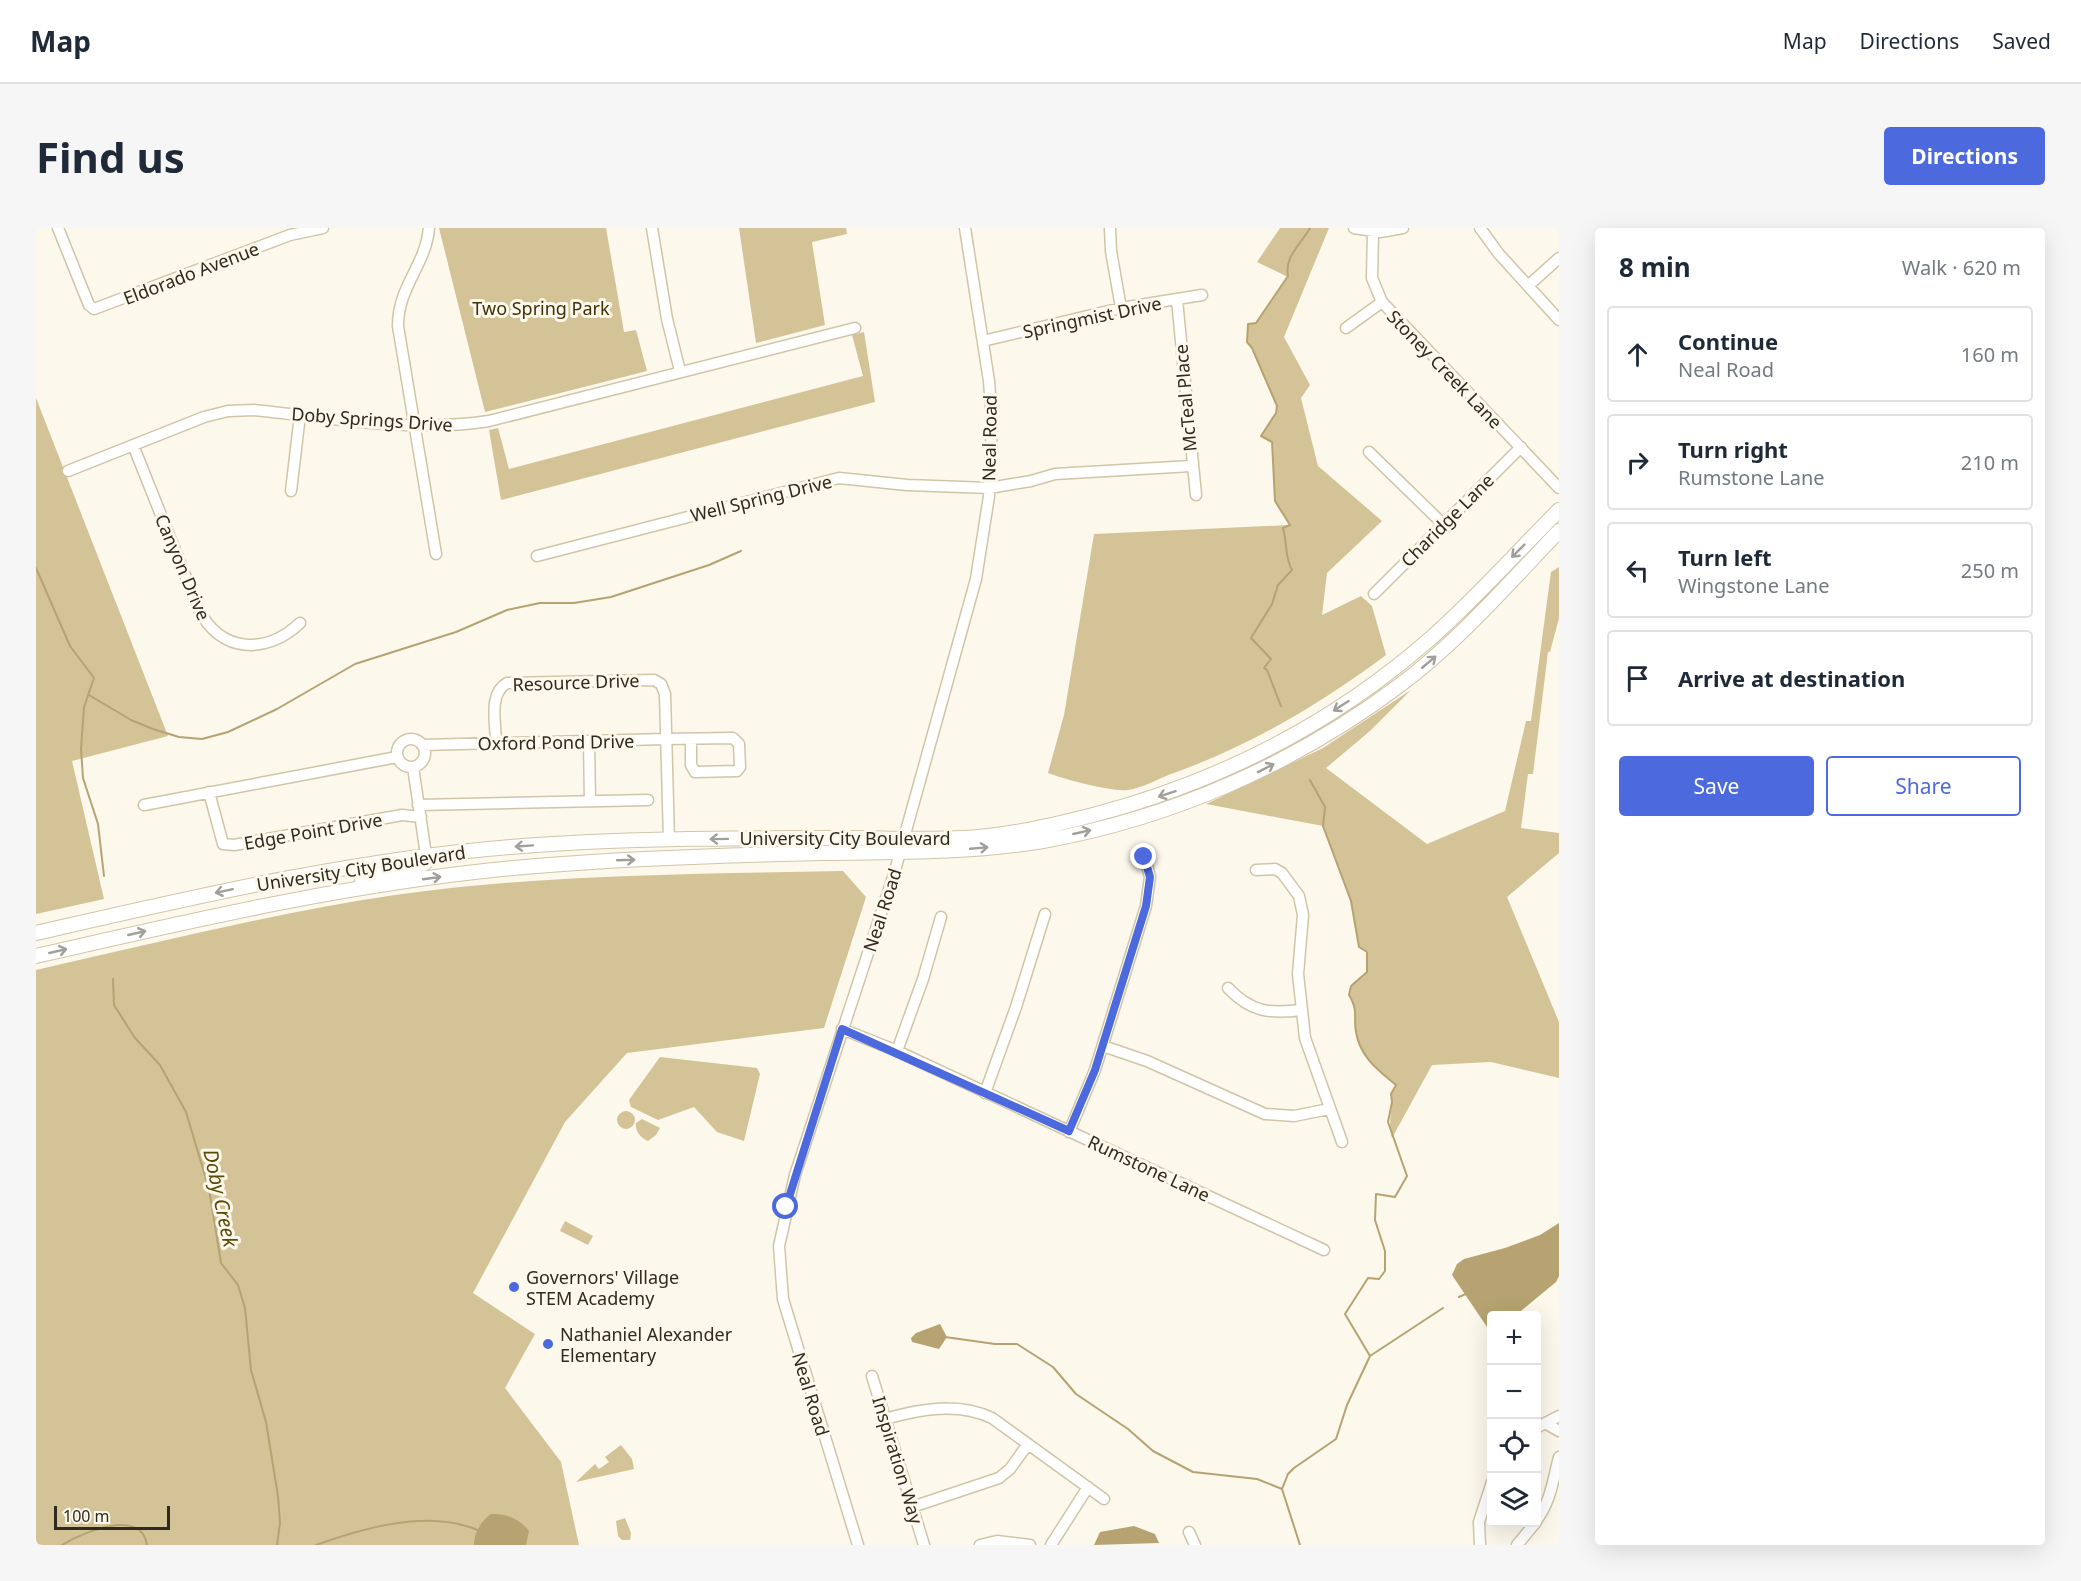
<!DOCTYPE html>
<html lang="en">
<head>
<meta charset="utf-8">
<style>
  :root { --surface:#fff; --page:#f6f6f7; --text:#1f2937; --muted:#747a83; --line:#e0e1e3; --accent:#4c6ade }
  body { margin:0; font-family:"Noto Sans",sans-serif; background:var(--page); color:var(--text) }
  .controls { position:absolute; right:18px; bottom:18px; display:grid; overflow:hidden; border-radius:6px; box-shadow:0 6px 24px #0002 }
  .controls button { width:54px; height:54px; display:grid; place-items:center; padding:0; border:0; border-bottom:2px solid var(--line); background:var(--surface); color:var(--text); font:30px sans-serif }
  .scale { position:absolute; left:18px; bottom:15px; width:116px; box-sizing:border-box; padding-left:6px; border:3px solid #2f2a1f; border-top:0; font-size:16px; line-height:21px; white-space:nowrap; color:#2f2a1f; -webkit-text-stroke:4px #fdf8ec; paint-order:stroke }
  .stop { position:absolute; width:18px; height:18px; margin:-14px; border:4px solid #4c6ade; border-radius:50%; background:#fff }
  .stop.end { background:#4c6ade; border-color:#fff; box-shadow:0 2px 6px #0008 }
  .list { margin:0; padding:0; list-style:none }
  h2 { display:flex; justify-content:space-between; align-items:center; height:78px; margin:0; padding:0 24px; font-size:26px }
  h2 small { font-size:20px; font-weight:400; color:var(--muted) }
  .list li { display:grid; grid-template-columns:39px 1fr auto; gap:18px; align-items:center; box-sizing:border-box; height:96px; margin:0 12px 12px; padding:0 12px; border:2px solid var(--line); border-radius:6px }
  .list b { display:block; font-size:22px; white-space:nowrap }
  .list p { margin:0; font-size:20px; white-space:nowrap; color:var(--muted) }
  .list em { font-size:20px; font-style:normal; color:var(--muted) }
  .actions { display:flex; gap:12px; padding:18px 24px }
  .actions a { flex:1; padding:14px 0; border:2px solid var(--accent); border-radius:6px; text-align:center; font-size:21px; color:var(--accent) }
  .actions .main { background:var(--accent); color:#fff }
  .icon { flex:none; width:33px; height:33px; fill:none; stroke:currentColor; stroke-width:2; stroke-linecap:round; stroke-linejoin:round }
  .map { position:relative; flex:none; width:1523px; height:1317px; overflow:hidden; border-radius:6px }
  header { display:flex; align-items:center; gap:36px; box-sizing:border-box; height:84px; padding:0 30px; background:var(--surface); border-bottom:2px solid var(--line) }
  header strong { font-size:28px }
  nav { display:flex; gap:33px; margin-inline-start:auto; font-size:21px }
  .intro { display:flex; align-items:center; justify-content:space-between; box-sizing:border-box; height:144px; padding:0 36px }
  h1 { margin:0; font-size:42px }
  .button { padding:15px 27px; border-radius:6px; background:var(--accent); color:#fff; font-size:21px; font-weight:700 }
  main { display:flex; gap:36px; padding:0 36px }
  aside { flex:1; background:var(--surface); border-radius:6px; box-shadow:0 6px 24px #0002 }
  .map>svg:first-child { display:block }
</style>
</head>
<body>
<header>
<strong>Map</strong>
<nav><a>Map</a><a>Directions</a><a>Saved</a></nav>
</header>
<div class="intro"><h1>Find us</h1><a class="button">Directions</a></div>
<main>
<div class="map">
<svg width="1523" height="1317" viewBox="0 0 1523 1317">
  <rect width="100%" height="100%" fill="#fdf8ec"/>
  <path fill="#d4c397" d="M 403,0 L 570,0 L 588,104 L 600,102 L 611,143 L 449,184 Z
    M 703,0 L 810,0 L 811,6 L 776,14 L 789,97 L 720,115 Z
    M 1244,0 L 1293,0 L 1248,109 L 1274,157 L 1265,170 L 1282,238 L 1346,293 L 1291,345 L 1286,387 L 1325,368 L 1336,378 L 1350,427 C 1283,477 1214,518 1135,546 C 1122,551 1106,560 1092,562 C 1075,564 1028,551 1012,545 L 1028,487 L 1058,306 L 1253,297 L 1239,273 L 1236,214 L 1225,208 L 1240,185 L 1241,178 L 1216,120 L 1211,114 L 1212,96 L 1220,95 L 1252,49 L 1221,34 Z
    M 828,104 L 839,174 L 465,272 L 453,202 L 462,200 L 473,241 L 827,148 L 816,107 Z
    M 0,170 L 132,508 L 36,533 L 68,671 L 0,686 Z
    M 1523,339 L 1523,390 L 1514,424 L 1512,424 L 1497,546 L 1492,546 L 1485,600 L 1523,605 L 1523,625 L 1471,669 L 1523,794 L 1523,850 L 1455,834 L 1396,837 L 1356,910 C 1351,891 1358,882 1355,866 L 1360,857 C 1342,842 1324,829 1320,804 C 1317,788 1323,784 1313,767 L 1315,758 L 1331,744 L 1331,724 L 1323,719 L 1315,673 L 1287,598 L 1170,576 L 1287,520 L 1375,462 L 1334,503 L 1290,540 L 1391,616 L 1469,583 L 1490,493 L 1495,493 L 1515,344 Z
    M 807,643 L 830,669 L 788,800 L 591,825 L 529,894 L 437,1065 L 499,1106 L 469,1160 L 525,1234 L 543,1317 L 0,1317 L 0,742 C 119,715 238,685 359,667 C 508,646 658,646 807,643 Z
    M 624,829 L 721,840 L 724,846 L 708,913 L 681,904 L 658,879 L 622,892 L 595,879 L 593,872 Z
    M581 892a9 9 0 1 1 18 0a9 9 0 1 1-18 0Z
    M 606,891 L 624,900 L 620,907 L 612,913 C 605,910 599,904 600,895 Z
    M 529,993 L 557,1008 L 552,1017 L 524,1003 Z
    M 585,1217 L 596,1231 L 598,1241 L 540,1254 L 559,1236 L 563,1241 L 573,1234 L 569,1229 Z
    M 589,1290 L 595,1305 L 594,1312 L 586,1312 L 582,1308 L 580,1293 Z"/>
  <path fill="#b6a371" d="M 1523,995 L 1523,1048 L 1520,1054 L 1480,1087 L 1456,1088 L 1455,1100 L 1451,1099 L 1416,1047 L 1421,1036 L 1428,1031 L 1469,1020 L 1504,1007 Z
    M 904,1096 L 911,1109 L 903,1121 L 876,1114 L 875,1110 L 880,1105 Z
    M 455,1286 C 470,1285 484,1291 493,1303 L 490,1317 L 438,1317 C 438,1305 445,1293 455,1286 Z
    M 1098,1298 L 1119,1306 L 1123,1315 L 1058,1317 L 1064,1304 Z"/>
  <g fill="none" stroke-linecap="round" stroke-linejoin="round">
    <path stroke="#b6a371" stroke-width="2" d="M 0,340 L 34,418 L 58,450 L 48,479 L 45,521 L 47,550 L 62,596 L 68,648
      M 53,467 L 95,492 L 117,501 L 143,509 L 166,511 L 192,504 L 241,481 L 319,436 L 420,404 L 471,382 L 504,375 L 538,375 L 575,369 L 673,337 L 705,323
      M 1245,478 L 1231,442 L 1228,440 L 1235,431 L 1215,410 L 1236,376 L 1242,357 L 1256,342 C 1249,331 1251,314 1247,300 L 1254,297 L 1239,273 L 1236,214 L 1225,208 L 1240,185 L 1241,178 L 1216,120 L 1211,114 L 1212,96 L 1220,95 L 1252,48 C 1248,29 1265,16 1274,0
      M 1274,552 L 1289,579 L 1287,598 L 1315,673 L 1323,719 L 1331,724 L 1331,744 L 1315,758 L 1313,767 C 1323,784 1317,788 1320,804 C 1324,829 1342,842 1360,857 L 1355,866 L 1356,874 L 1352,894 L 1371,948 L 1359,969 L 1340,966 L 1339,992 L 1349,1023 L 1349,1043 L 1343,1051 L 1332,1050 L 1309,1086 L 1334,1128
      M 77,751 L 78,777 L 99,810 L 124,837 L 150,884 L 173,961 L 185,1035 L 202,1057 L 209,1080 L 215,1142 L 230,1194 L 242,1268 L 244,1295 L 241,1317
      M 1423,1069 L 1432,1065
      M 909,1109 L 959,1116 L 981,1116 L 1017,1139 L 1040,1166 L 1092,1201 L 1117,1223 L 1157,1244 L 1221,1251 L 1246,1261
      M 26,1317 C 45,1305 106,1279 111,1317
      M 280,1317 C 330,1299 394,1281 444,1303
      M 1264,1317 L 1246,1261 L 1252,1246 L 1258,1240 L 1300,1211 L 1311,1177 L 1334,1128 L 1407,1080"/>
    <defs>
      <path id="minor" d="M 22,0 L 53,77 L 58,81 L 254,7 L 287,0
        M 393,0 C 390,37 362,58 362,98 L 400,326
        M 616,0 L 631,91 L 644,143
        M 1074,0 L 1075,23 L 1085,80
        M 1318,0 L 1344,4 L 1367,0
        M 1444,0 L 1463,26 L 1523,92
        M 1337,4 L 1336,50 L 1346,74 L 1523,260
        M 1492,58 L 1523,30
        M 1141,72 L 1160,267
        M 1310,100 L 1346,74
        M 947,113 L 1085,80 L 1166,67
        M 97,217 L 163,382 C 185,425 230,427 264,395
        M 1333,224 L 1407,296
        M 32,243 L 168,189 L 192,183 L 218,182 C 296,190 376,205 453,193 L 819,100
        M 255,263 L 264,187
        M 501,328 L 803,250 L 871,257 L 953,260 L 995,253 L 1019,246 L 1155,238
        M 1338,366 L 1485,219
        M361 525a14 14 0 1 1 28 0a14 14 0 1 1-28 0Z
        M 553,513 L 554,573
        M 460,515 C 460,495 452,466 471,455 L 618,452 L 625,456 L 629,466 L 633,612
        M 386,517 L 630,511 L 697,510 L 703,516 L 704,539 L 701,543 L 659,544 L 655,537 L 655,511
        M 377,539 L 390,627
        M 173,564 L 187,616 L 198,617 L 366,587 L 385,589
        M 108,577 L 361,529
        M 382,577 L 612,572
        M 1220,642 L 1239,641 L 1246,645 L 1263,668 L 1267,687 L 1262,746 L 1269,810 L 1306,914
        M 1192,760 C 1215,784 1233,786 1265,782
        M 806,801 L 861,823 L 1288,1022
        M 1067,818 L 1111,833 L 1229,886 L 1258,888 L 1293,881
        M 861,823 L 887,751 L 905,689
        M 949,865 L 980,779 L 1009,686
        M 1033,904 L 1059,842 L 1110,678 L 1114,649 L 1109,629
        M 836,1148 L 888,1317
        M 849,1191 C 884,1181 922,1174 956,1190 L 1068,1271
        M 1509,1195 L 1523,1203
        M 1500,1200 L 1523,1188
        M 876,1279 L 963,1250 L 974,1241 L 992,1216
        M 1500,1293 C 1515,1273 1517,1252 1523,1229
        M 1153,1304 L 1159,1317
        M 822,1317 L 747,1071 L 743,1018 L 759,947 L 858,646 L 940,351 L 953,268 L 956,193 L 953,153 L 929,0
        M 944,1317 L 961,1313 L 994,1317
        M 1015,1317 L 1052,1259
        M 1444,1317 L 1443,1294 L 1456,1254
        M 1481,1317 L 1500,1294"/>
      <path id="major" d="M 326,651 L 383,639 L 390,634 L 390,627
        M 0,705 C 166,667 331,628 501,617 C 602,610 703,610 805,610 C 846,610 887,612 928,610 C 971,608 1015,598 1057,587 C 1183,554 1297,496 1395,410 C 1440,370 1481,324 1523,282
        M 0,728 C 165,690 330,652 500,638 C 595,630 691,627 786,625 C 860,624 934,625 1007,613 C 1136,590 1259,536 1364,457 C 1423,413 1472,356 1523,303"/>
    </defs>
    <use href="#minor" stroke="#d0c5a7" stroke-width="13"/>
    <use href="#major" stroke="#d0c5a7" stroke-width="16"/>
    <use href="#minor" stroke="#fff" stroke-width="10"/>
    <use href="#major" stroke="#fff" stroke-width="14"/>
  </g>
  <defs><path id="oneway-shaft" d="M-6 0H5M1.5-3L5.5 0L1.5 3" fill="none" stroke-width="1.6" stroke-linecap="round" stroke-linejoin="round" transform="scale(1.5)"/></defs>
  <g stroke="#a19f9a">
    <use href="#oneway-shaft" transform="translate(1482 323) rotate(135)"/>
    <use href="#oneway-shaft" transform="translate(1393 434) rotate(-40)"/>
    <use href="#oneway-shaft" transform="translate(1305 478) rotate(147)"/>
    <use href="#oneway-shaft" transform="translate(1230 540) rotate(-27)"/>
    <use href="#oneway-shaft" transform="translate(1131 566) rotate(162)"/>
    <use href="#oneway-shaft" transform="translate(1046 604) rotate(-13)"/>
    <use href="#oneway-shaft" transform="translate(683 611) rotate(179)"/>
    <use href="#oneway-shaft" transform="translate(488 618) rotate(176)"/>
    <use href="#oneway-shaft" transform="translate(943 620) rotate(-5)"/>
    <use href="#oneway-shaft" transform="translate(590 632) rotate(-2)"/>
    <use href="#oneway-shaft" transform="translate(396 650) rotate(-8)"/>
    <use href="#oneway-shaft" transform="translate(188 663) rotate(168)"/>
    <use href="#oneway-shaft" transform="translate(101 705) rotate(-13)"/>
    <use href="#oneway-shaft" transform="translate(22 723) rotate(-13)"/>
  </g>
  <g fill="none" stroke-linecap="round" stroke-linejoin="round">
    <path stroke="#4c6ade" stroke-width="8" d="M 750,979 L 806,801 L 1033,903 L 1059,842 L 1110,678 L 1114,649 L 1108,629"/>
  </g>
  <g fill="#4c6ade" stroke="#fdf8ec" stroke-width="2">
    <circle cx="478" cy="1059" r="6"/>
    <circle cx="512" cy="1116" r="6"/>
  </g>
  <g text-anchor="middle" dominant-baseline="central" stroke-width="6" stroke-linejoin="round" paint-order="stroke">
    <g font-size="18" fill="#2f2a1f" stroke="#fdf8ec">
      <text transform="translate(155 45) rotate(-21)">Eldorado Avenue</text>
      <text transform="translate(1056 89) rotate(-12)">Springmist Drive</text>
      <text transform="translate(1409 141) rotate(46)">Stoney Creek Lane</text>
      <text transform="translate(1149 170) rotate(-95)">McTeal Place</text>
      <text transform="translate(336 191) rotate(4)">Doby Springs Drive</text>
      <text transform="translate(953 210) rotate(-89)">Neal Road</text>
      <text transform="translate(725 270) rotate(-14)">Well Spring Drive</text>
      <text transform="translate(1411 292) rotate(-45)">Charidge Lane</text>
      <text transform="translate(147 339) rotate(67)">Canyon Drive</text>
      <text transform="translate(540 454) rotate(-2)">Resource Drive</text>
      <text transform="translate(520 514) rotate(-1)">Oxford Pond Drive</text>
      <text transform="translate(277 603) rotate(-10)">Edge Point Drive</text>
      <text x="809" y="610">University City Boulevard</text>
      <text transform="translate(325 640) rotate(-9)">University City Boulevard</text>
      <text transform="translate(846 682) rotate(-72)">Neal Road</text>
      <text transform="translate(1113 940) rotate(25)">Rumstone Lane</text>
      <text transform="translate(775 1166) rotate(73)">Neal Road</text>
      <text transform="translate(862 1232) rotate(73)">Inspiration Way</text>
    </g>
    <g font-size="18" fill="#3f3006" stroke="#fdf8ec">
      <text x="505" y="80">Two Spring Park</text>
    </g>
    <g font-size="18" fill="#2f2a1f" stroke="#fdf8ec" text-anchor="start">
      <text x="490" y="1049">Governors' Village<tspan x="490" dy="21">STEM Academy</tspan></text>
      <text x="524" y="1106">Nathaniel Alexander<tspan x="524" dy="21">Elementary</tspan></text>
    </g>
    <g font-size="20" font-style="italic" fill="#5c4808" stroke="#fdf8ec">
      <text transform="translate(185 970) rotate(78)">Doby Creek</text>
    </g>
  </g>
</svg>
<div class="controls">
<button>+</button>
<button>−</button>
<button><svg class="icon" aria-label="locate" viewBox="0 0 24 24"><circle cx="12" cy="12" r="6"/><path d="M12 2v4M12 18v4M2 12h4M18 12h4"/></svg></button>
<button><svg class="icon" aria-label="layers" viewBox="0 0 24 24"><path d="M12 4l9 5-9 5-9-5zM3 14l9 5 9-5"/></svg></button>
</div>
<div class="scale">100 m</div>
<div class="stop" style="left:750px;top:979px"></div>
<div class="stop end" style="left:1108px;top:629px"></div>
</div>
<aside>
<h2>8 min<small>Walk · 620 m</small></h2>
<ul class="list">
<li><svg class="icon" aria-label="ahead" viewBox="0 0 24 24"><path d="M12 20V5M6 11l6-6 6 6"/></svg><div><b>Continue</b><p>Neal Road</p></div><em>160 m</em></li>
<li><svg class="icon" aria-label="right" viewBox="0 0 24 24"><path d="M7 20v-9h11M14 6l5 5-5 5"/></svg><div><b>Turn right</b><p>Rumstone Lane</p></div><em>210 m</em></li>
<li><svg class="icon" aria-label="left" viewBox="0 0 24 24"><path d="M17 20v-9H6M10 6l-5 5 5 5"/></svg><div><b>Turn left</b><p>Wingstone Lane</p></div><em>250 m</em></li>
<li><svg class="icon" aria-label="arrive" viewBox="0 0 24 24"><path d="M6 21V4h12l-3 4 3 4H6"/></svg><div><b>Arrive at destination</b></div></li>
</ul>
<div class="actions"><a class="main">Save</a><a>Share</a></div>
</aside>
</main>
</body>
</html>
